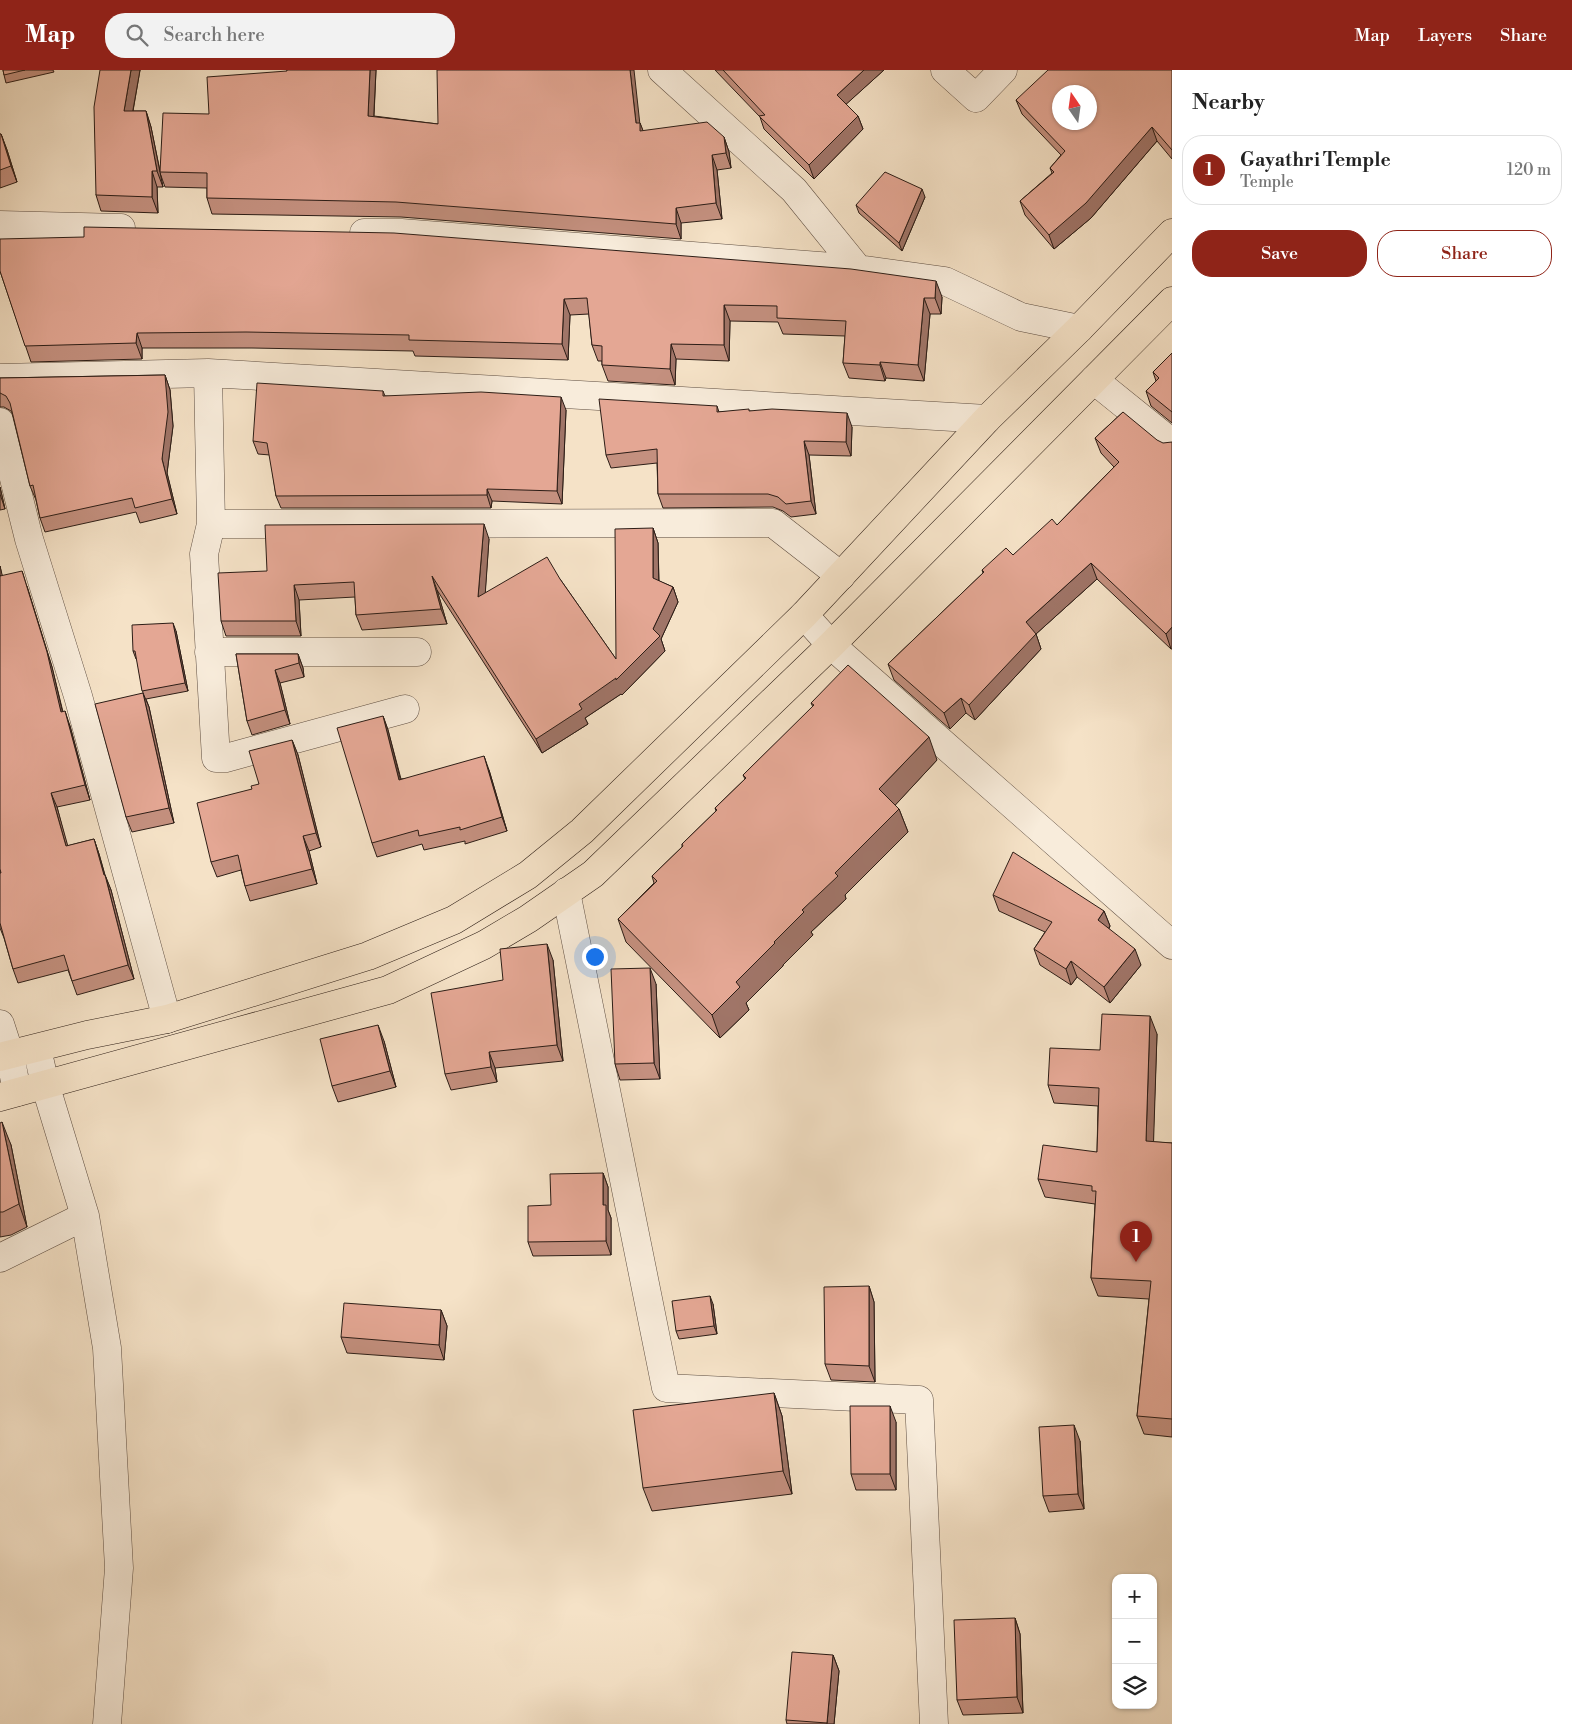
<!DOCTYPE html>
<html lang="en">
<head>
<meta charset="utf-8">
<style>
  :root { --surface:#fff; --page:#f2f2f2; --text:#222; --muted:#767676; --line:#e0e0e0; --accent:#8f2418 }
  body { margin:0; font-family:"Libre Bodoni",serif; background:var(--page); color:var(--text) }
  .controls { position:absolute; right:15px; bottom:15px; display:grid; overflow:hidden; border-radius:10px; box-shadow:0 1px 4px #0004 }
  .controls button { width:45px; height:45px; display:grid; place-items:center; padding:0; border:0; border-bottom:1px solid var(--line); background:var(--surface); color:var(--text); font:25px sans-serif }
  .compass { position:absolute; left:1052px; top:15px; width:45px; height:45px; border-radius:50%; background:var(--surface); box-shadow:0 1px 4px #0004; rotate:347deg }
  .you { position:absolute; left:594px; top:886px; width:18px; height:18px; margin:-12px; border:4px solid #fff; border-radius:50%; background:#1a73e8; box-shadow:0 0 0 8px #1a73e833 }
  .badge { display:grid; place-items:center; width:32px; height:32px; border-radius:50%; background:var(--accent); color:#fff; font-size:16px; font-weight:700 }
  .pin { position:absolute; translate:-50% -41px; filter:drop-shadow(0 1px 2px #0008) }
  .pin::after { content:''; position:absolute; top:26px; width:18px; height:15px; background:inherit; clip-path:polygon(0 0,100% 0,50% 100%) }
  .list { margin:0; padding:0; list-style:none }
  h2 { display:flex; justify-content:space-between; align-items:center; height:65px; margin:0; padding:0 20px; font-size:21px }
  h2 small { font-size:16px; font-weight:400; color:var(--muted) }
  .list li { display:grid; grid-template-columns:32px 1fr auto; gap:15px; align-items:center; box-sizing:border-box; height:70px; margin:0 10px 10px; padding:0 10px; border:1px solid var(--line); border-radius:20px }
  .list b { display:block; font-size:19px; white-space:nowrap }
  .list p { margin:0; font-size:16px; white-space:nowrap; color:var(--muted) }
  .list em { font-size:16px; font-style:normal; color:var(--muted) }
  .actions { display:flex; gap:10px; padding:15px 20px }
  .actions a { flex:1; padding:11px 0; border:1px solid var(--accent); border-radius:20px; text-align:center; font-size:18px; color:var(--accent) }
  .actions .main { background:var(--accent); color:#fff }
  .icon { flex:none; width:28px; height:28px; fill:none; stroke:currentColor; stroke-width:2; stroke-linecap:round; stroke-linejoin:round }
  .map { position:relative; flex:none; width:1172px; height:1654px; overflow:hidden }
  header { display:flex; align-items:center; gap:30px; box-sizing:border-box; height:70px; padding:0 25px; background:var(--accent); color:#fff }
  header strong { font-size:24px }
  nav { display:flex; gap:28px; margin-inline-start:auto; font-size:18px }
  .search { width:350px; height:45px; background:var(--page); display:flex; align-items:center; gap:12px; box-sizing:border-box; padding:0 18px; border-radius:20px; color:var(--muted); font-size:19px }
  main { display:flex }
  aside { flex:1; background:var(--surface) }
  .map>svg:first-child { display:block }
</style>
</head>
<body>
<header>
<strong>Map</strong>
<div class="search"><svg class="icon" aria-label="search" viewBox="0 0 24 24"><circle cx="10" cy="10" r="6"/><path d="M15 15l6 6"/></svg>Search here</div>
<nav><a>Map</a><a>Layers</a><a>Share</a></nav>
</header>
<main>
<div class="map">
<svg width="1172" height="1654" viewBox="0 0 1172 1654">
  <rect width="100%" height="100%" fill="#f5e2c7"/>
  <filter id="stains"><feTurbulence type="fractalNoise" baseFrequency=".004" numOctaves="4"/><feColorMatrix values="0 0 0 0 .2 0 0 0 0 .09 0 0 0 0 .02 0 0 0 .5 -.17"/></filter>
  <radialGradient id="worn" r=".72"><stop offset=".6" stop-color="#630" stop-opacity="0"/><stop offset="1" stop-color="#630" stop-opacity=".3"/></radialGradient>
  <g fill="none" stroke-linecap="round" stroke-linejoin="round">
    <defs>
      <path id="street" d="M 662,0 L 794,120 L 858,199
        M 945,0 L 976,28 L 1003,0
        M 0,155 L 121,158
        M 364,163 L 401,163 L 858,199 L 945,211 L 1021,247 L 1079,259
        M 208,303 L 211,454 L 773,453 L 841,506
        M 0,308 L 208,303 L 987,349
        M 1094,310 L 1172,373
        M 0,352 L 29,469 L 78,626 L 167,949
        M 211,454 L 204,484 L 216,688 L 226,688 L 405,639
        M 804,545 L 831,575 L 1172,875
        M 209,582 L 417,582
        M 566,822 L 666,1318 L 919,1330 L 934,1654
        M 0,954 L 10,985 L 17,1022
        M 37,979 L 45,1014 L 85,1146 L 107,1278 L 119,1498 L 107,1654
        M 0,1188 L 85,1146"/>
      <path id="primary" d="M 0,987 L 87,965 L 167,949 L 368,886 L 454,850 L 528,805 L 582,761 L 804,545 L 987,349 L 1079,259 L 1172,163
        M 0,1027 L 388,920 L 484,875 L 528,849 L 593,804 L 831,575 L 1172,231"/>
    </defs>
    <use href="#street" stroke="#5e4e42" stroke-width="29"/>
    <use href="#primary" stroke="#2c1d16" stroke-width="29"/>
    <use href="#street" stroke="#f8ecdb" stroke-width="28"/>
    <use href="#primary" stroke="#f5e2c7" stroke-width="28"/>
  </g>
  <path fill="#c4907f" stroke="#2c1d16" d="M 3,0 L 53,0 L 54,2 L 6,13 L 4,5 Z
    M 140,0 L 133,41 L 146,41 L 151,57 L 160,101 L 209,44 L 287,1 L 287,0 L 376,0 L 374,46 L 438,54 L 640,53 L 643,61 L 724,67 L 729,82 L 731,98 L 717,100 L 722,149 L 681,153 L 681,169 L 401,147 L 212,144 L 207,128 L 207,118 L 165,117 L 160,103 L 163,117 L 157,117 L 158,143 L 101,141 L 96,125 Z
    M 715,0 L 884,0 L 846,34 L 858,46 L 863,59 L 814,109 L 764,59 L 760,47 Z
    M 1172,0 L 1172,89 L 1157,71 L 1091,148 L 1054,179 L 1025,145 L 1020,131 L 1052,103 L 1050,98 L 1061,85 L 1022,44 L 1016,30 Z
    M 0,64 L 1,64 L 7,80 L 17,112 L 0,118 Z
    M 925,127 L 902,181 L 859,143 L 856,135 Z
    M 0,201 L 942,227 L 941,244 L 930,244 L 924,311 L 886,308 L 885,311 L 849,308 L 843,293 L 845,266 L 783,264 L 778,252 L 730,251 L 729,291 L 676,289 L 675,315 L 608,311 L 602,295 L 602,291 L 598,291 L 592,275 L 589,244 L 570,245 L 568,290 L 415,286 L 413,281 L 252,278 L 142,278 L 142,289 L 31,292 Z
    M 1172,283 L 1172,353 L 1151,336 L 1146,321 L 1156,311 L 1153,302 Z
    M 165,305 L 170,320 L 173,356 L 167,403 L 177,444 L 140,453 L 136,442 L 45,462 L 40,448 L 36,430 L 30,416 L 12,343 L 11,341 L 4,337 L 0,337 L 0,308 Z
    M 383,321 L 385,326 L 566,340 L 562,434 L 492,431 L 491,438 L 281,438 L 276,426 L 270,385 L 258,384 L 253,371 Z
    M 717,336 L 719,342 L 750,341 L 852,357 L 851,386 L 809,385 L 816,444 L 791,447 L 783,441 L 773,437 L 663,438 L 658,424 L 657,393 L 611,398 L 606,385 Z
    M 1123,342 L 1171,579 L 1097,509 L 1036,564 L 1041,579 L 975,650 L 966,643 L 950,659 L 894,610 L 888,594 L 983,503 L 982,500 L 1013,485 L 1057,455 L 1114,397 L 1101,383 L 1095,368 Z
    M 0,417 L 5,439 L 0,440 Z
    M 653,458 L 658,473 L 659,511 L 673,517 L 678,532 L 661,569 L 665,581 L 622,625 L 621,624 L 585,648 L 588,654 L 542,683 L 437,520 L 447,554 L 362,560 L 356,545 L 355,527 L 299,530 L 301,566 L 226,566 L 221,551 L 267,501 L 489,469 L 485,523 L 560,509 L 616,589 Z
    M 0,496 L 2,506 L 27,516 L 52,597 L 63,642 L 70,656 L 90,730 L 57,737 L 67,776 L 94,769 L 99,784 L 105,805 L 111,820 L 134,909 L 77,925 L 68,900 L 18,913 L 13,899 L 4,868 L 0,858 L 0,803 L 1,803 L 0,799 Z
    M 176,561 L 188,621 L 146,629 L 149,637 L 174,753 L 132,762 L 126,747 L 143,623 L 137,589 L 136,589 L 133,581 Z
    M 236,584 L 298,584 L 303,598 L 304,607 L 280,613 L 290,654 L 252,665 L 247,651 Z
    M 811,633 L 937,690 L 895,735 L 899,739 L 908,762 L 845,825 L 846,829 L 811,862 L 813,865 L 783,895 L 783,896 L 746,933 L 749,940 L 720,968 L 626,872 L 618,849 L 654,813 L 652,806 L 682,777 L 682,774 L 716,741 L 715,738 L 745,709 L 743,705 L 813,637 Z
    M 383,646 L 388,660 L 401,709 L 489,700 L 507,761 L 465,774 L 465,771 L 424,780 L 422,774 L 377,787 L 372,773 Z
    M 292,670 L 298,685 L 321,777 L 309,781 L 317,814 L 250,831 L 245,816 L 241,800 L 217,807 L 211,792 L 252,719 L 259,714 Z
    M 993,825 L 1104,841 L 1110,856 L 1109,859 L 1141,895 L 1110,933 L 1077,907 L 1071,915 L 1040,895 L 1034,879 L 1045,862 L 999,841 Z
    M 553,890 L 563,991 L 495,998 L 497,1012 L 451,1020 L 445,1004 L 503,910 Z
    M 656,914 L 660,1009 L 620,1010 L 615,994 Z
    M 1157,964 L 1153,1072 L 1172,1073 L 1172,1367 L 1144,1364 L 1137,1346 L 1149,1229 L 1098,1226 L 1091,1208 L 1095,1134 L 1045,1127 L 1038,1109 L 1097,1082 L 1098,1036 L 1054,1033 L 1048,1015 L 1100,980 Z
    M 384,971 L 396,1017 L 338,1032 L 332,1016 Z
    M 0,1053 L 11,1075 L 27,1157 L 11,1165 L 0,1167 Z
    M 603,1103 L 608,1117 L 608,1140 L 611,1148 L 611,1185 L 533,1186 L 528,1172 L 551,1135 Z
    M 869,1216 L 874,1232 L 875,1312 L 831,1310 L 825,1294 Z
    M 713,1234 L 717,1264 L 679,1269 L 676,1261 Z
    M 441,1240 L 447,1256 L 444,1290 L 347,1283 L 341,1267 Z
    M 774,1323 L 782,1346 L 792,1424 L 652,1441 L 643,1418 Z
    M 896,1352 L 896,1420 L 856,1420 L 851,1404 Z
    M 1080,1371 L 1084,1439 L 1049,1442 L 1043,1426 Z
    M 1015,1548 L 1020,1564 L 1023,1643 L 963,1645 L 957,1630 Z
    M 833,1585 L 839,1601 L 834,1654 L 787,1654 L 786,1650 Z"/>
  <path fill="#a07568" stroke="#2c1d16" d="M 131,0 L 140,0 L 130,57 L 124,41 Z
    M 370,0 L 376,0 L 373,61 L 368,46 Z
    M 630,0 L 634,0 L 640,55 L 640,53 L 646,68 L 641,64 L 636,53 Z
    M 864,0 L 884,0 L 842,38 L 837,25 Z
    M 146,41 L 151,57 L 163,117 L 157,101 Z
    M 858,46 L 863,59 L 814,109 L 809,95 Z
    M 1152,57 L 1157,71 L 1091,148 L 1054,179 L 1049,165 Z
    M 1,64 L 7,80 L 17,112 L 11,96 Z
    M 724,67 L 729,82 L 731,98 L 726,83 Z
    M 712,85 L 717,100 L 722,149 L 716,133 Z
    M 152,101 L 157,117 L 158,143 L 152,127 Z
    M 922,119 L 925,127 L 902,181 L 899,173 Z
    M 676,138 L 681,153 L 681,169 L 676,154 Z
    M 936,211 L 942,227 L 941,244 L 935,228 Z
    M 924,228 L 930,244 L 924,311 L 918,295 Z
    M 564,229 L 570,245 L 568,290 L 562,274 Z
    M 724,235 L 730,251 L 729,291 L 724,275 Z
    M 137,263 L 142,278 L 142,289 L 136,273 Z
    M 671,274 L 676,289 L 675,315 L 670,299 Z
    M 880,292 L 886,308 L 885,311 L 880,295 Z
    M 165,305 L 170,320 L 173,356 L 167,403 L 177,444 L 172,429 L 162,389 Z
    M 561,327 L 566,340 L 562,434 L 557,421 Z
    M 847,343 L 852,357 L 851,386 L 846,372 Z
    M 804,371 L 809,385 L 816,444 L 811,431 Z
    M 0,417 L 5,439 L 0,424 Z
    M 487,419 L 492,431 L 491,438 L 487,425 Z
    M 484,454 L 489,469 L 484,542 L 478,527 Z
    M 653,458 L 658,473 L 659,523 L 653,508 Z
    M 1091,493 L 1097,509 L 1036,564 L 1041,579 L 975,650 L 969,635 L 1026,552 Z
    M 0,496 L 6,521 L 0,505 Z
    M 22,501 L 52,597 L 66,657 L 61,642 Z
    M 432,506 L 437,520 L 447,554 L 441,539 Z
    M 294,515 L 299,530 L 301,566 L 296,551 Z
    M 673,517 L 678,532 L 661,569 L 665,581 L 622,625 L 621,624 L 585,648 L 588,654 L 542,683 L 536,669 L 579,634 L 653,559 Z
    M 173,553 L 176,561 L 188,621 L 185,613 Z
    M 1172,557 L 1172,579 L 1171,579 L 1166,564 Z
    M 298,584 L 303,598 L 304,607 L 299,593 Z
    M 275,600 L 280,613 L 290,654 L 285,640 Z
    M 143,623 L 149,637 L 174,753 L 169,738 Z
    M 961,628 L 966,643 L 950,659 L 944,643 Z
    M 65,641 L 70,656 L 90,730 L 85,715 Z
    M 383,646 L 388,660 L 404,724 L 399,710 Z
    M 929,667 L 937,690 L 888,743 L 879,719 Z
    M 292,670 L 298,685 L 321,777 L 316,763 Z
    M 484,686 L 489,700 L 507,761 L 502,747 Z
    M 51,723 L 57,737 L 72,791 L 66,776 Z
    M 899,739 L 908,762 L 845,825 L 846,829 L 811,862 L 813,865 L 783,895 L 783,896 L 746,933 L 749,940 L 720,968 L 712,945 L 736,912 L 774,872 L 835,803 Z
    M 303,766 L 309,781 L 317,814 L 312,799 Z
    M 94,769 L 99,784 L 109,820 L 104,805 Z
    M 105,805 L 111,820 L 134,909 L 128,895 Z
    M 1104,841 L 1110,856 L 1104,866 L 1098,850 Z
    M 547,874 L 553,890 L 563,991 L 557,975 Z
    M 1135,879 L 1141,895 L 1110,933 L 1104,917 Z
    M 1071,891 L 1077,907 L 1071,915 L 1066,899 Z
    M 650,898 L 656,914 L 660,1009 L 654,993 Z
    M 1150,946 L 1157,964 L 1153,1089 L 1146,1071 Z
    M 378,955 L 384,971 L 396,1017 L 390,1001 Z
    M 489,982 L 495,998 L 497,1012 L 491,997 Z
    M 2,1052 L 11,1075 L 27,1157 L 19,1134 Z
    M 603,1103 L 608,1117 L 608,1140 L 611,1148 L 611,1185 L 606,1171 L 603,1135 Z
    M 869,1216 L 874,1232 L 875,1312 L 869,1296 Z
    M 710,1226 L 713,1234 L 717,1264 L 714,1256 Z
    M 441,1240 L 447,1256 L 444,1290 L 439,1275 Z
    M 774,1323 L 782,1346 L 792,1424 L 783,1401 Z
    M 890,1336 L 896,1352 L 896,1420 L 890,1404 Z
    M 1074,1355 L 1080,1371 L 1084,1439 L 1078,1424 Z
    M 1015,1548 L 1020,1564 L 1023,1643 L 1017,1627 Z
    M 833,1585 L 839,1601 L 834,1654 L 827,1654 Z"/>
  <path fill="#e4a794" stroke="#2c1d16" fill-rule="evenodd" d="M 3,0 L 25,0 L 4,5 Z
    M 100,0 L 131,0 L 124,41 L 146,41 L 157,101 L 152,101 L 152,127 L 96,125 L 94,37 Z
    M 287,0 L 370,0 L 368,46 L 438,54 L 437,0 L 630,0 L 636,53 L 640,53 L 640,61 L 707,52 L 724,67 L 726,83 L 712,85 L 716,133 L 676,138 L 676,154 L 396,132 L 207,128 L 207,103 L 160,102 L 163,43 L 209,44 L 207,7 L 287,1 Z
    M 723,0 L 864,0 L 837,25 L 858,46 L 809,95 L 759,46 L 765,45 Z
    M 1048,0 L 1172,0 L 1172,80 L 1152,57 L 1086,133 L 1049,165 L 1020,131 L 1054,102 L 1050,98 L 1065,81 L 1016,30 ZM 1060,22 L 1090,22 L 1090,52 L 1060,52 Z
    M 0,64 L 1,64 L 11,96 L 0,100 Z
    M 885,102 L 922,119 L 899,173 L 856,135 Z
    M 84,157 L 394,163 L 851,199 L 936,211 L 935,228 L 924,228 L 918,295 L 880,292 L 880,295 L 843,293 L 846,251 L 777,248 L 777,236 L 724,235 L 724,275 L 671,274 L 670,299 L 602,295 L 602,276 L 592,275 L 587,228 L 564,229 L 562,274 L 409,270 L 409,265 L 246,262 L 137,263 L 136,273 L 25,276 L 0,201 L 0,169 L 84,167 Z
    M 1172,283 L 1172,342 L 1146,321 L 1159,308 L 1153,302 Z
    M 165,305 L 168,342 L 162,389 L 172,429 L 135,438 L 132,428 L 40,448 L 33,415 L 30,416 L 10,333 L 6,326 L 0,323 L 0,308 Z
    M 257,313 L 383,321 L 383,326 L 481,322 L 561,327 L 557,421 L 487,419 L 487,425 L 276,426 L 267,373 L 253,371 Z
    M 599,329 L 717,336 L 717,342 L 749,339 L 749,341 L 772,339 L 847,343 L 846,372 L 804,371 L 811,431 L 786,434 L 778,427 L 768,424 L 658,424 L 657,379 L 606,385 Z
    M 1123,342 L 1157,370 L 1163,373 L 1172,372 L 1172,557 L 1166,564 L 1091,493 L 1026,552 L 1036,564 L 969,635 L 961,628 L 944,643 L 888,594 L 984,502 L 982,500 L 1006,478 L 1013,485 L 1052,449 L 1057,455 L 1119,392 L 1095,368 Z
    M 484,454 L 478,527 L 547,487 L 560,509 L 616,589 L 615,459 L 653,458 L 653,508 L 673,517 L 653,559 L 660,566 L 616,610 L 616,608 L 579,634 L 582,639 L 536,669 L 432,506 L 441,539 L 356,545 L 354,512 L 294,515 L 296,551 L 221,551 L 218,503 L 267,501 L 265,455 Z
    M 22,501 L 47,582 L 61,642 L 65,641 L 85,715 L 51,723 L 66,776 L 94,769 L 104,805 L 105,805 L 128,895 L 72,911 L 64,885 L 13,899 L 0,853 L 0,803 L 1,803 L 0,799 L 0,505 L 0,506 Z
    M 173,553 L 185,613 L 142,621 L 135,581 L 133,581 L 132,555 Z
    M 236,584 L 298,584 L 299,593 L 275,600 L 285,640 L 247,651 Z
    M 848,595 L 929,667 L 879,719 L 899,739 L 835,803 L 838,806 L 802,840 L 804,842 L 774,872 L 775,873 L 736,912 L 740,917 L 712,945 L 618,849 L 657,811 L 652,806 L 683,776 L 682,774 L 717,740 L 715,738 L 746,708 L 743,705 L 814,635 L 811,633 Z
    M 143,623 L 169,738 L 126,747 L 95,634 Z
    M 383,646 L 399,710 L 484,686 L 502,747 L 460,760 L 460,757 L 419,766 L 418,760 L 372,773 L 337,658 Z
    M 292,670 L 316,763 L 303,766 L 312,799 L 245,816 L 238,785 L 211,792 L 197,733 L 252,719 L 251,716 L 259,714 L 249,681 Z
    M 1013,782 L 1104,841 L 1098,850 L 1135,879 L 1104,917 L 1071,891 L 1066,899 L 1034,879 L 1052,852 L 993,825 Z
    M 547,874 L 557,975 L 489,982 L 491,997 L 445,1004 L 431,923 L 503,910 L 500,879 Z
    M 650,898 L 654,993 L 615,994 L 611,899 Z
    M 1102,944 L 1150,946 L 1146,1071 L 1172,1073 L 1172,1349 L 1137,1346 L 1151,1211 L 1091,1208 L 1096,1121 L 1092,1121 L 1092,1116 L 1038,1109 L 1043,1075 L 1097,1082 L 1099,1018 L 1048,1015 L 1050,978 L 1100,980 Z
    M 378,955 L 390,1001 L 332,1016 L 320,969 Z
    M 2,1052 L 19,1134 L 3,1142 L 0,1142 L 0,1053 Z
    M 603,1103 L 603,1135 L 606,1135 L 606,1171 L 528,1172 L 528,1136 L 551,1135 L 550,1104 Z
    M 869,1216 L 869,1296 L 825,1294 L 824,1217 Z
    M 710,1226 L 714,1256 L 676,1261 L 672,1231 Z
    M 344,1233 L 441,1240 L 439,1275 L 341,1267 Z
    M 774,1323 L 783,1401 L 643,1418 L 633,1340 Z
    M 850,1336 L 890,1336 L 890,1404 L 851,1404 Z
    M 1074,1355 L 1078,1424 L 1043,1426 L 1039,1357 Z
    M 1015,1548 L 1017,1627 L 957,1630 L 954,1550 Z
    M 792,1582 L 833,1585 L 827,1653 L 786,1650 Z"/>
  <rect width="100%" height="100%" filter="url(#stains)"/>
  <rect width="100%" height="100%" fill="url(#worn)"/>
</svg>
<div class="controls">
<button>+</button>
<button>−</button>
<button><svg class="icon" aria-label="layers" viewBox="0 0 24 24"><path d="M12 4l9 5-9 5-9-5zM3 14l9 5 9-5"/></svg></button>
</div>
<svg class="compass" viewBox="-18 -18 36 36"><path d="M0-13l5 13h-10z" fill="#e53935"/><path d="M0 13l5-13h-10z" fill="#767676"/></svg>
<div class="you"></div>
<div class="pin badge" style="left:1136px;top:1192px">1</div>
</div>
<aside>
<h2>Nearby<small></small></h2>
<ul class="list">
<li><span class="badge">1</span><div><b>Gayathri Temple</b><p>Temple</p></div><em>120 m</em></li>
</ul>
<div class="actions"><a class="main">Save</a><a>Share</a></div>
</aside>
</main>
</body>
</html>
